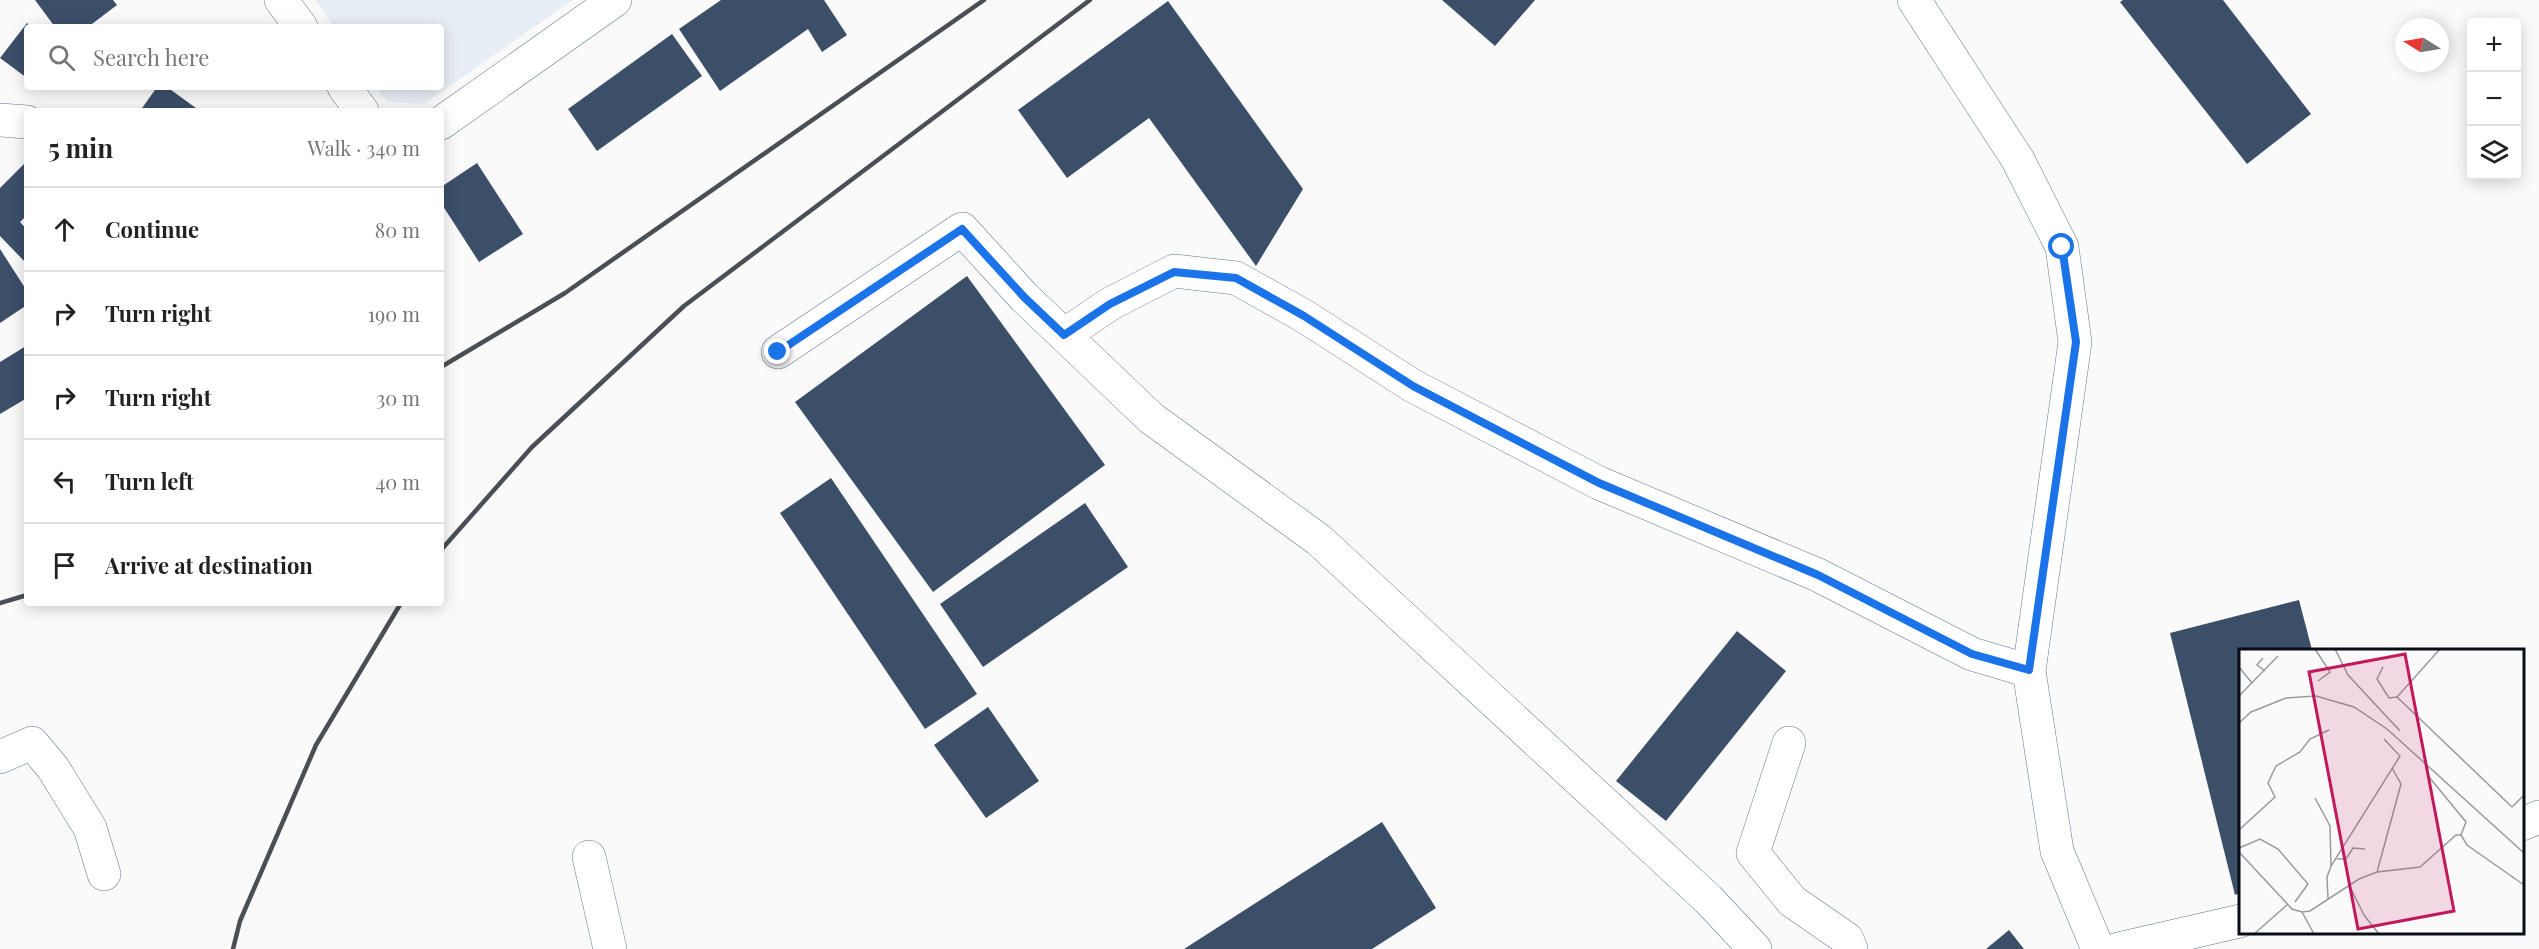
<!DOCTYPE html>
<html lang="en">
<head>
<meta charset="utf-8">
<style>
  :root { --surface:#fff; --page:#f6f6f6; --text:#222; --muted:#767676; --line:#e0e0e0 }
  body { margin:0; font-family:"Playfair Display",serif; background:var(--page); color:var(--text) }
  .controls { position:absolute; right:18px; top:18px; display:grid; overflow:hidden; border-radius:6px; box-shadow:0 3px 15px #0003 }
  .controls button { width:54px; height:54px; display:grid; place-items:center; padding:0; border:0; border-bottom:2px solid var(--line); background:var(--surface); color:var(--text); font:30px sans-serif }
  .compass { position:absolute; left:2395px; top:18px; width:54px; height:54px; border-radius:50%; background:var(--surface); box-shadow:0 3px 15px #0003; rotate:281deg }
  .stop { position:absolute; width:18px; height:18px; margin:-14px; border:4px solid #1a73e8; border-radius:50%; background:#fff }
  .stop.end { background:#1a73e8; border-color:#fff; box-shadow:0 2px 6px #0008 }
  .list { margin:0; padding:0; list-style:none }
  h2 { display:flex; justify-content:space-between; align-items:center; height:78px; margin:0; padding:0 24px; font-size:26px }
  h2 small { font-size:20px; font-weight:400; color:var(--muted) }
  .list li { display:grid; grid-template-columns:39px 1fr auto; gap:18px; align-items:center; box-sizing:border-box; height:84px; padding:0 24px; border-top:2px solid var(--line) }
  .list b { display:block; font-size:22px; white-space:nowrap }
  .list em { font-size:20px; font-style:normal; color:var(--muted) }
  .icon { flex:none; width:33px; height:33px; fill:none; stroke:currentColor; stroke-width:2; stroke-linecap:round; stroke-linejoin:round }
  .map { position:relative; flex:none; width:2539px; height:949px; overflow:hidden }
  .search { position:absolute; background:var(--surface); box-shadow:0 3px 15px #0003; left:24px; top:24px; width:420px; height:66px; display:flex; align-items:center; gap:15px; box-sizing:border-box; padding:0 21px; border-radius:6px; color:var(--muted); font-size:22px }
  .panel { position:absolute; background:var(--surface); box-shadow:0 3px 15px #0003; left:24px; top:108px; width:420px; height:498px; border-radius:6px }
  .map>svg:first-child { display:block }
</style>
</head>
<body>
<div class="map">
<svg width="2539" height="949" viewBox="0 0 2539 949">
  <rect width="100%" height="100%" fill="#fafafa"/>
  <path fill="#e8eef5" d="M 315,0 L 573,0 L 424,104 L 387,102 L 376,87 L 441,87 L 441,27 L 334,27 Z"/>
  <path fill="#3c4f69" d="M 35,0 L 113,0 L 117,5 L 88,27 L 55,27 Z
    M 721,0 L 824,0 L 847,35 L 822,52 L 808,29 L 720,91 L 679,29 Z
    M 1442,0 L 1535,0 L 1495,46 Z
    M 2123,0 L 2223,0 L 2311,114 L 2247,164 L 2120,2 Z
    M 1168,1 L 1303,189 L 1256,266 L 1149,118 L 1067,178 L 1018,110 Z
    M 27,23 L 32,27 L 27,27 L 27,78 L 0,58 Z
    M 672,34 L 702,76 L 597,151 L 568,109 Z
    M 157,87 L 167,87 L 200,111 L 140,111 Z
    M 27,161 L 27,215 L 20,222 L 27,230 L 27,264 L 0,236 L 0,188 Z
    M 477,163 L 523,234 L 479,262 L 441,203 L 441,187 Z
    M 0,249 L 27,291 L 27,305 L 0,323 Z
    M 967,276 L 1105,465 L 933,592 L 795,402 Z
    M 26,346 L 27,398 L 0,414 L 0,362 Z
    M 831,478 L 977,694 L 925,729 L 780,513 Z
    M 1085,503 L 1128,567 L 983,667 L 940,604 Z
    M 2299,600 L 2312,650 L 2240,650 L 2240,893 L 2235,895 L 2170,633 Z
    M 1737,631 L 1786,671 L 1666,821 L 1616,781 Z
    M 988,707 L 1039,781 L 986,818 L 934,745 Z
    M 1382,822 L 1436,908 L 1372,949 L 1184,949 Z
    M 2009,930 L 2024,949 L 1986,949 Z"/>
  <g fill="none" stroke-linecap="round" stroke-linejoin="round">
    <defs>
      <path id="minor" d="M 281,0 L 301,27
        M 1914,0 L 2018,160 L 2062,247 L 2075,342 L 2029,671 L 2057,851 L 2098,949
        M 344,87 L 362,111
        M 0,120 L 27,122
        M 441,123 L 615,0
        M 1064,335 L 1110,304 L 1174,271 L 1236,278 L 1304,316 L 1413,386 L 1599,483 L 1818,575 L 1972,654 L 2029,671
        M 778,352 L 962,229 L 1024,297 L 1151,418 L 1319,540 L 1708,899 L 1755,949
        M 1789,743 L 1753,853 L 1792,901 L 1847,939 L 1851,949
        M 0,757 L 32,743 L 53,768 L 90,828 L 104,874
        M 2522,824 L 2539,817
        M 589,857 L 610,949
        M 2118,949 L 2240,921"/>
    </defs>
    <use href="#minor" stroke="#627691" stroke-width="34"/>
    <use href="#minor" stroke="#fff" stroke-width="33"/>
    <path stroke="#4a4f56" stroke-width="4.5" d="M 441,367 L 565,293 L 984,0
      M 441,550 L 532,447 L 684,306 L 1090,0
      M 0,603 L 27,595
      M 233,949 L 240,921 L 316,745 L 401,603"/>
  </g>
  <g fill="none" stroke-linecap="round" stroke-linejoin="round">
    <path stroke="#1a73e8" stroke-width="8" d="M 778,352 L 962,229 L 1024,297 L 1064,335 L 1110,304 L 1174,272 L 1236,278 L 1304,316 L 1413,386 L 1599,483 L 1818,575 L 1972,654 L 2029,670 L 2076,342 L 2062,247"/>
  </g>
  <g transform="translate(2239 649)">
    <rect width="285" height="285" fill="#fafafa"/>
    <path fill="none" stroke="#989b9f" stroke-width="1.5" d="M 76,0 L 91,23 L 79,32M 96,0 L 109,26 L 161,82M 24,9 L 18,16 L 26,22M 0,18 L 13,34M 144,18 L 138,30 L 150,49 L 158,48 L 273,158 L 285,146M 0,47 L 39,7M 158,48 L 201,0M 0,74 L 12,63 L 47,49 L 77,47 L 115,58 L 148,80 L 285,204M 190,128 L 227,173 L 222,186M 76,149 L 91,177 L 92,217M 0,181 L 36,148 L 29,134 L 37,117 L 61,103 L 71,90 L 90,81M 222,186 L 228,196 L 285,236M 0,199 L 21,190 L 39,200 L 69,235 L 56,253M 0,203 L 53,260 L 63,263 L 71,262 L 120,230 L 138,223 L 181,218 L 217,186 L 222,186M 98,210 L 107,210 L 114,199 L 126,200M 138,223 L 162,135 L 153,119M 110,236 L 125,266 L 140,285M 89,250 L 88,228 L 92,217 L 161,107 L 145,90M 63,263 L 75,285M 15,285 L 49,255"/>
    <path fill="#c2185b" fill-opacity="0.15" stroke="#c2185b" stroke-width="3" d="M 166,5 L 215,262 L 119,280 L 70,23 Z"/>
    <rect width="285" height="285" fill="none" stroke="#060d17" stroke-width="3"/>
  </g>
</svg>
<div class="controls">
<button>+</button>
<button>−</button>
<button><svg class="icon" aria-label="layers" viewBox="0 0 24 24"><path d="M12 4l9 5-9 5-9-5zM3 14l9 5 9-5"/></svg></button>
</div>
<svg class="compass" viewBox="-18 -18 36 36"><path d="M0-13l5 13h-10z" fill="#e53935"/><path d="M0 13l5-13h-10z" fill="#767676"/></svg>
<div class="stop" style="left:2062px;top:247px"></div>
<div class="stop end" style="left:778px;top:352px"></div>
<div class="search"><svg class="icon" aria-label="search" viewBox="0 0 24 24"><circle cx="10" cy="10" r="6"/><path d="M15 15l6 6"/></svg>Search here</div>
<section class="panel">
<h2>5 min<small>Walk · 340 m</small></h2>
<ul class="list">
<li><svg class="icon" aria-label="ahead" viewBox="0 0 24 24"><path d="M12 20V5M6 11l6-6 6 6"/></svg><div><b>Continue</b></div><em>80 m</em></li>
<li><svg class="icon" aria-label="right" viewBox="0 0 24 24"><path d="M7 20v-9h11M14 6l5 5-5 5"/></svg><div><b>Turn right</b></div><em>190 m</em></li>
<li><svg class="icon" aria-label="right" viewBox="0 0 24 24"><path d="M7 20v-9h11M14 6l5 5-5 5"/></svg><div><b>Turn right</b></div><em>30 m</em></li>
<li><svg class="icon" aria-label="left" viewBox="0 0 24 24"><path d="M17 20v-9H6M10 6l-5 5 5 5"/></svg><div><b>Turn left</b></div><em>40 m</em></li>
<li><svg class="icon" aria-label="arrive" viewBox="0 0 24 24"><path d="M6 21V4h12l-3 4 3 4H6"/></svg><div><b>Arrive at destination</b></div></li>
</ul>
</section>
</div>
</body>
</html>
